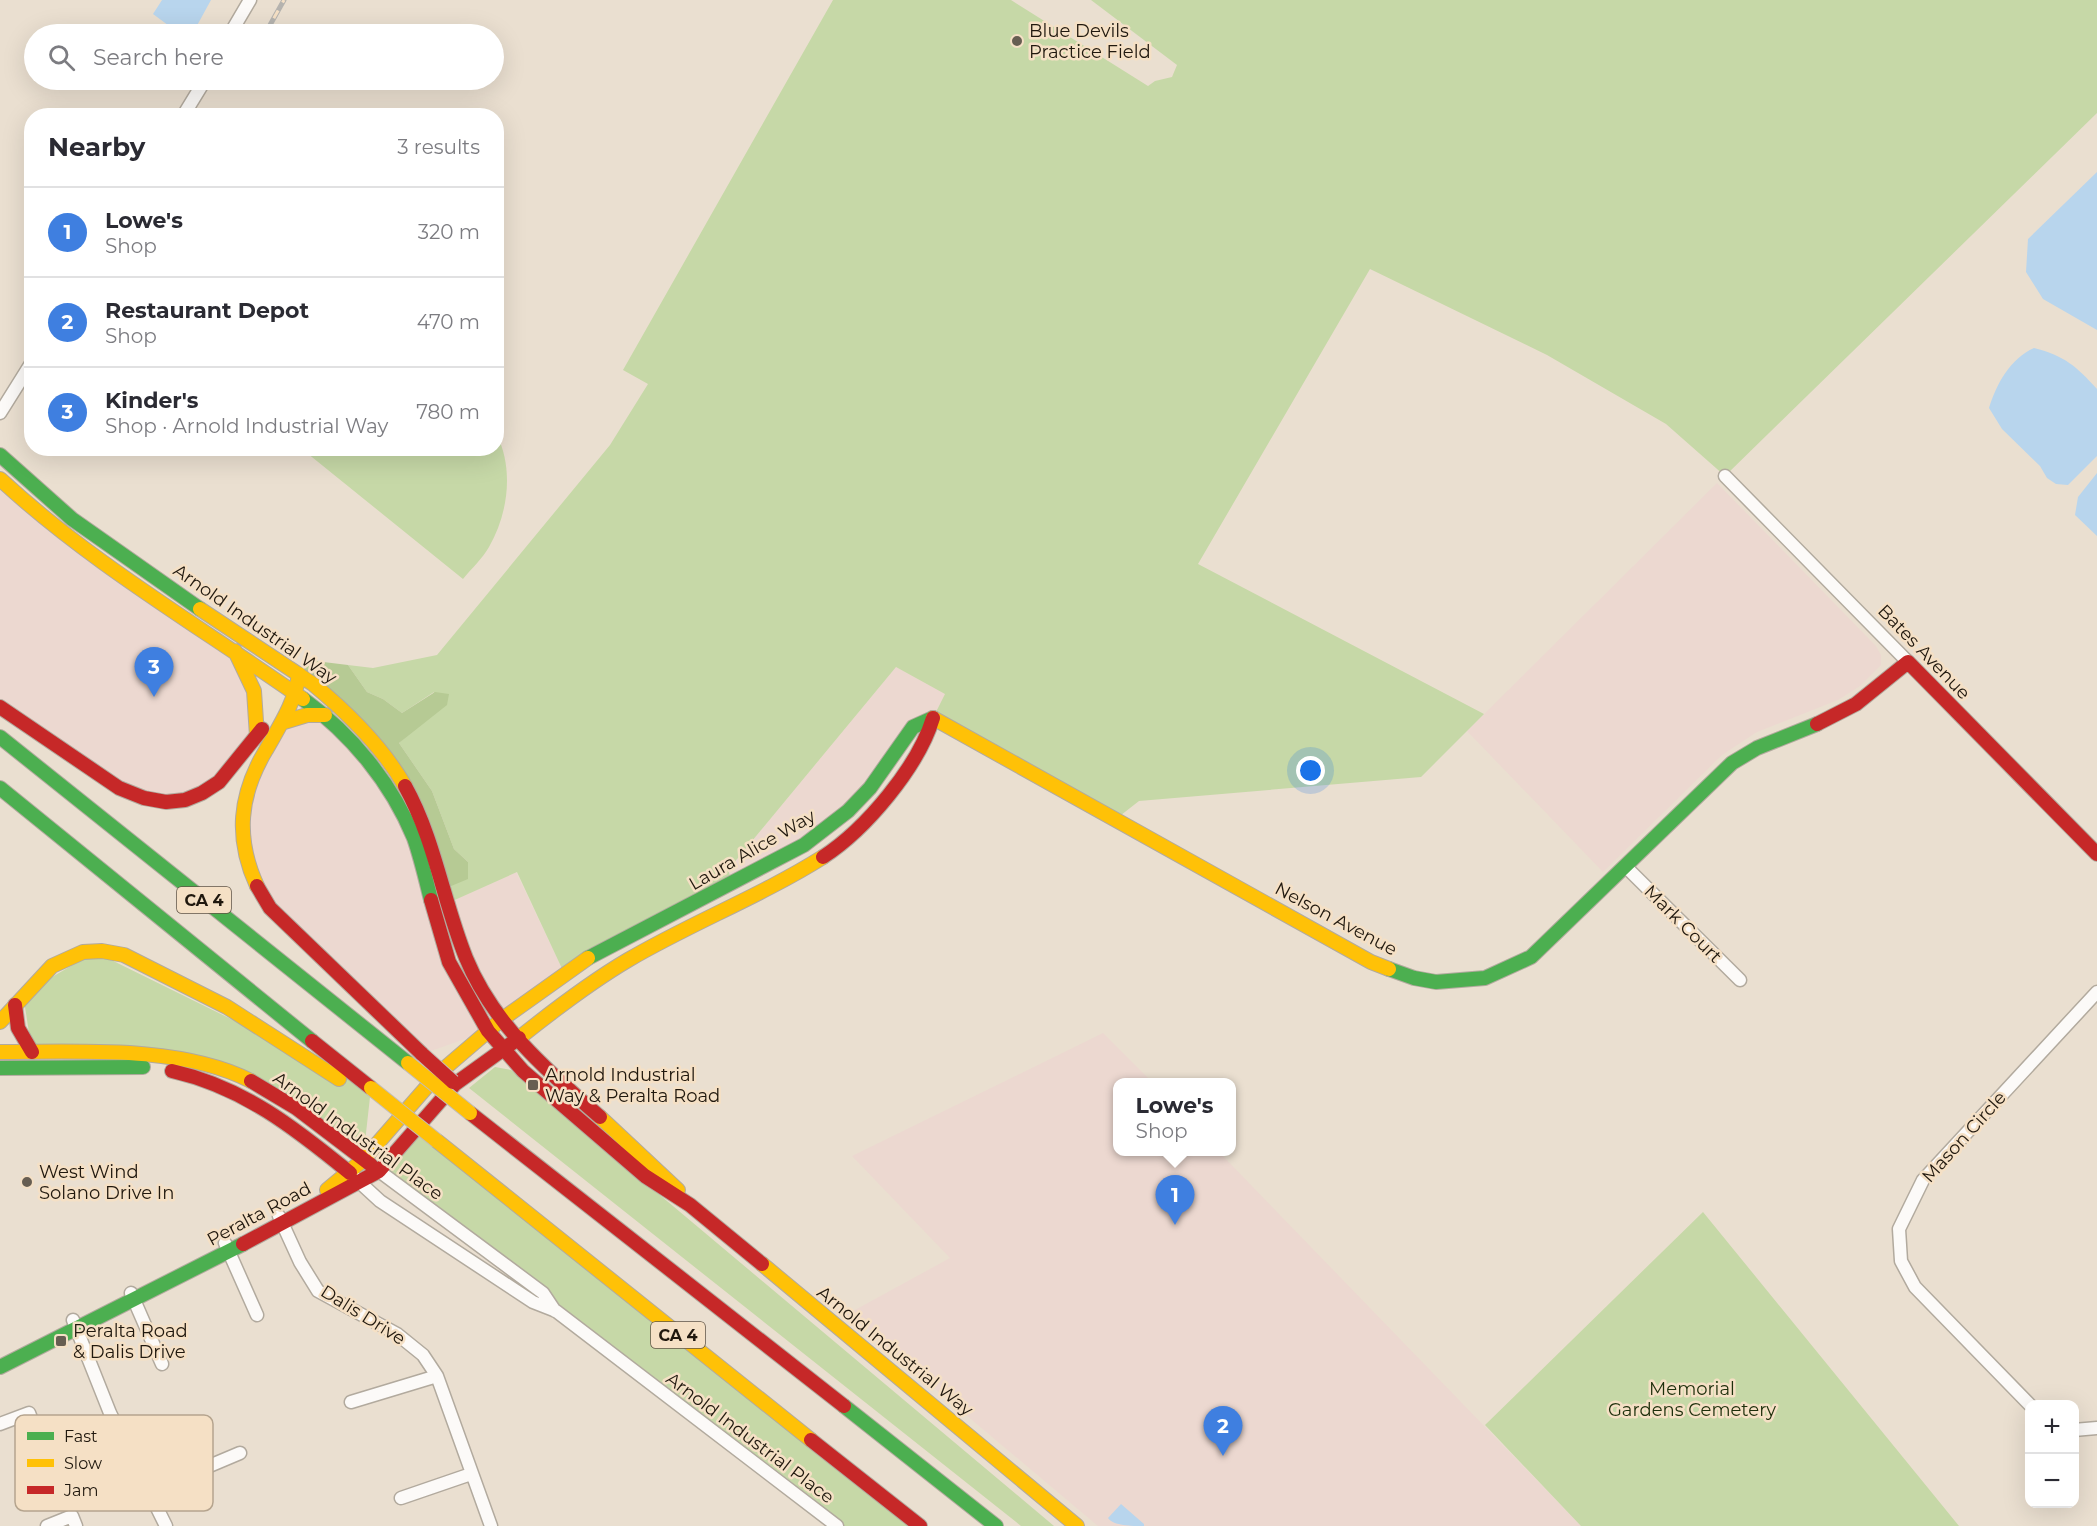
<!DOCTYPE html>
<html lang="en">
<head>
<meta charset="utf-8">
<style>
  :root { --surface:#fff; --page:#f7f7f7; --text:#2b2b33; --muted:#7c7c81; --line:#e1e1e2; --accent:#0f766e }
  body { margin:0; font-family:Montserrat,sans-serif; background:var(--page); color:var(--text) }
  .controls { position:absolute; right:18px; bottom:18px; display:grid; overflow:hidden; border-radius:12px; box-shadow:0 6px 24px #0002 }
  .controls button { width:54px; height:54px; display:grid; place-items:center; padding:0; border:0; border-bottom:2px solid var(--line); background:var(--surface); color:var(--text); font:30px sans-serif }
  .you { position:absolute; left:1311px; top:771px; width:21px; height:21px; margin:-15px; border:4px solid #fff; border-radius:50%; background:#1a73e8; box-shadow:0 0 0 9px #1a73e833 }
  .badge { display:grid; place-items:center; width:39px; height:39px; border-radius:50%; background:var(--accent); color:#fff; font-size:20px; font-weight:700 }
  .pin { position:absolute; translate:-50% -50px; filter:drop-shadow(0 2px 3px #0008) }
  .pin::after { content:''; position:absolute; top:32px; width:21px; height:18px; background:inherit; clip-path:polygon(0 0,100% 0,50% 100%) }
  .popup { position:absolute; left:1113px; top:1078px; width:123px; height:78px; box-sizing:border-box; display:grid; place-content:center; border-radius:12px; background:var(--surface); filter:drop-shadow(0 2px 4px #0005); font-size:20px; white-space:nowrap; color:var(--muted) }
  .popup b { font-size:22px; color:var(--text) }
  .popup::after { content:''; position:absolute; left:50%; top:100%; margin-left:-12px; border:12px solid transparent; border-top-color:var(--surface) }
  .list { margin:0; padding:0; list-style:none }
  h2 { display:flex; justify-content:space-between; align-items:center; height:78px; margin:0; padding:0 24px; font-size:26px }
  h2 small { font-size:20px; font-weight:400; color:var(--muted) }
  .list li { display:grid; grid-template-columns:39px 1fr auto; gap:18px; align-items:center; box-sizing:border-box; height:90px; padding:0 24px; border-top:2px solid var(--line) }
  .list b { display:block; font-size:22px; white-space:nowrap }
  .list p { margin:0; font-size:20px; white-space:nowrap; color:var(--muted) }
  .list em { font-size:20px; font-style:normal; color:var(--muted) }
  .icon { flex:none; width:33px; height:33px; fill:none; stroke:currentColor; stroke-width:2; stroke-linecap:round; stroke-linejoin:round }
  .map { position:relative; flex:none; width:2097px; height:1526px; overflow:hidden }
  .search { position:absolute; background:var(--surface); box-shadow:0 6px 24px #0002; left:24px; top:24px; width:480px; height:66px; display:flex; align-items:center; gap:15px; box-sizing:border-box; padding:0 21px; border-radius:33px; color:var(--muted); font-size:22px }
  .panel { position:absolute; background:var(--surface); box-shadow:0 6px 24px #0002; left:24px; top:108px; width:480px; height:348px; border-radius:24px }
  .map>svg:first-child { display:block }
</style>
</head>
<body>
<div class="map">
<svg width="2097" height="1526" viewBox="0 0 2097 1526">
  <rect width="100%" height="100%" fill="#eadfd0"/>
  <path fill="#ecd8d0" d="M 1717,483 L 1876,646 L 1881,655 L 1881,665 L 1860,686 L 1838,700 L 1757,732 L 1722,755 L 1603,872 L 1467,731 Z
    M 0,489 L 235,651 L 258,719 L 228,775 L 160,804 L 0,707 Z
    M 896,667 L 946,694 L 933,718 L 848,811 L 733,884 L 728,870 Z
    M 325,715 L 394,797 L 437,922 L 488,1031 L 422,1054 L 255,886 L 243,799 L 284,722 Z
    M 516,872 L 565,975 L 501,1020 L 448,903 Z
    M 1103,1033 L 1152,1082 L 1118,1082 L 1118,1152 L 1219,1152 L 1581,1526 L 1098,1526 L 884,1346 L 883,1342 L 855,1317 L 849,1319 L 844,1316 L 950,1258 L 852,1156 Z"/>
  <path fill="#c6d8a7" d="M 833,0 L 1011,0 L 1148,86 L 1155,81 L 1172,77 L 1177,65 L 1091,0 L 2097,0 L 2097,113 L 1725,476 L 1666,424 L 1547,355 L 1370,269 L 1198,564 L 1484,714 L 1421,777 L 1139,801 L 1116,819 L 933,718 L 945,694 L 896,667 L 728,870 L 733,884 L 565,975 L 517,872 L 448,903 L 444,889 L 468,862 L 454,849 L 432,791 L 399,743 L 419,725 L 434,692 L 402,713 L 383,699 L 367,692 L 348,665 L 373,668 L 437,655 L 610,445 L 648,384 L 623,370 Z
    M 497,435 C 514,470 508,514 489,547 C 483,558 471,569 463,579 L 302,449 L 496,448 Z
    M 95,952 L 371,1088 L 363,1160 L 275,1094 L 206,1066 L 32,1052 L 23,994 Z
    M 495,1067 L 511,1070 L 1054,1526 L 1021,1526 L 469,1088 Z
    M 416,1130 L 922,1526 L 837,1526 L 543,1293 L 379,1171 Z
    M 1703,1212 L 1959,1526 L 1581,1526 L 1485,1425 Z"/>
  <path fill="#b6ca94" d="M 307,660 L 348,665 L 367,692 L 383,699 L 402,713 L 435,692 L 449,694 L 447,705 L 399,743 L 432,791 L 454,849 L 468,862 L 468,879 L 444,889 L 403,783 L 299,674 Z"/>
  <path fill="#b8d5ed" d="M 162,0 L 211,0 L 194,31 L 180,34 L 153,14 Z
    M 2097,172 L 2097,330 L 2043,299 L 2026,272 L 2028,239 Z
    M 2034,348 C 2065,356 2076,366 2097,389 L 2097,456 L 2068,485 L 2056,484 L 2047,478 L 2040,466 L 2002,429 L 1989,408 C 1996,384 2011,358 2034,348 Z
    M 2097,473 L 2097,536 L 2075,515 L 2078,497 Z
    M 1121,1504 L 1144,1524 L 1144,1526 C 1131,1526 1114,1526 1108,1518 Z"/>
  <g fill="none" stroke-linecap="round" stroke-linejoin="round">
    <defs>
      <path id="street" d="M 230,34 L 250,0
        M 183,116 L 205,80
        M 0,413 L 32,362
        M 1725,476 L 1908,662
        M 1626,867 L 1740,980
        M 379,1171 L 543,1293 L 555,1311
        M 355,1178 L 380,1201 L 533,1302 L 556,1311 L 837,1526
        M 279,1216 L 300,1262 L 318,1291 L 397,1334 L 423,1355 L 437,1376 L 491,1526
        M 225,1243 L 257,1315
        M 131,1293 L 162,1364
        M 73,1320 L 110,1413 L 166,1526
        M 351,1402 L 437,1376
        M 2030,1405 L 1915,1287 L 1901,1261 L 1899,1229 L 1923,1180 L 2097,992
        M 0,1424 L 29,1413 L 37,1434
        M 2074,1430 L 2097,1428
        M 150,1491 L 240,1453
        M 401,1498 L 471,1474
        M 47,1526 L 72,1516 L 76,1526"/>
      <path id="fast" d="M 0,455 L 72,519 L 200,609
        M 303,699 C 351,734 391,782 414,838 C 421,858 426,880 431,900
        M 0,737 L 408,1063
        M 0,788 L 312,1041
        M 588,958 L 804,845 L 848,811 L 870,788 L 913,727 L 933,718
        M 1389,969 L 1414,978 L 1436,982 L 1485,978 L 1531,957 L 1732,763 L 1757,748 L 1817,724
        M 0,1068 L 143,1067
        M 0,1367 L 243,1244
        M 844,1406 L 996,1526"/>
      <path id="slow" d="M 0,479 C 92,564 201,627 303,699
        M 200,609 L 313,684 C 348,713 382,746 405,786
        M 235,651 L 254,691 L 257,736
        M 933,718 L 1371,962 L 1389,969
        M 284,722 L 307,715 L 325,715
        M 257,886 C 235,838 239,795 266,750 C 280,725 295,703 299,674
        M 0,1022 L 52,966 L 83,952 L 102,951 L 124,955 L 227,1007 L 339,1079
        M 519,1038 C 554,1010 589,983 628,960 C 691,923 761,896 823,857
        M 0,1052 C 77,1052 181,1045 251,1081
        M 600,1117 L 678,1190
        M 437,1141 L 811,1440
        M 327,1190 L 363,1160 L 438,1074 L 501,1020 L 588,958
        M 762,1264 L 1077,1526"/>
      <path id="jam" d="M 0,707 L 119,788 L 144,798 L 166,802 L 185,800 L 202,793 L 219,782 L 262,729
        M 1817,724 L 1856,704 L 1908,662 L 2097,854
        M 405,786 C 435,840 443,901 466,958 C 493,1024 547,1071 600,1117
        M 823,857 C 866,829 918,767 933,718
        M 257,886 L 270,908 L 422,1054
        M 431,900 L 449,962 L 488,1031 L 523,1071 L 645,1176 L 690,1205 L 762,1264
        M 15,1005 L 18,1028 L 32,1052
        M 312,1041 L 371,1088
        M 172,1071 C 243,1087 295,1128 350,1173
        M 251,1081 L 296,1108 L 371,1165
        M 470,1113 L 844,1406
        M 243,1244 L 379,1171 L 455,1084 L 519,1038
        M 811,1440 L 920,1526"/>
    </defs>
    <use href="#street" stroke="#b2aa9e" stroke-width="15"/>
    <use href="#fast" stroke="#b2aa9e" stroke-width="16"/>
    <use href="#slow" stroke="#b2aa9e" stroke-width="16"/>
    <use href="#jam" stroke="#b2aa9e" stroke-width="16"/>
    <use href="#street" stroke="#fcfaf8" stroke-width="12"/>
    <use href="#fast" stroke="#4caf50" stroke-width="14"/>
    <use href="#slow" stroke="#ffc107" stroke-width="14"/>
    <use href="#jam" stroke="#c62828" stroke-width="14"/>
    <defs>
      <path id="rail" d="M 265,34 L 284,0
        M 238,85 L 241,80"/>
    </defs>
    <use href="#rail" stroke="#b5b3af" stroke-width="5"/>
    <use href="#rail" stroke="#f5e0c5" stroke-width="3" stroke-dasharray="9" stroke-linecap="butt"/>
    <defs>
      <path id="slow-bridge" d="M 408,1063 L 470,1113
        M 371,1088 L 437,1141"/>
      <path id="jam-bridge" d="M 422,1054 L 453,1082"/>
    </defs>
    <use href="#slow-bridge" stroke="#c3bdb5" stroke-width="16" stroke-linecap="butt"/>
    <use href="#jam-bridge" stroke="#c3bdb5" stroke-width="16" stroke-linecap="butt"/>
    <use href="#slow-bridge" stroke="#ffc107" stroke-width="14"/>
    <use href="#jam-bridge" stroke="#c62828" stroke-width="14"/>
  </g>
  <g fill="#675e52" stroke="#f5e0c5" stroke-width="2">
    <circle cx="1017" cy="41" r="6"/>
    <rect x="527" y="1079" width="12" height="12" rx="3"/>
    <circle cx="27" cy="1182" r="6"/>
    <rect x="55" y="1335" width="12" height="12" rx="3"/>
  </g>
  <g text-anchor="middle" dominant-baseline="central" stroke-width="5" stroke-linejoin="round" paint-order="stroke">
    <g fill="#f5e0c5" stroke="#605445" stroke-width="1.5">
      <rect x="177" y="887" width="54" height="26" rx="4.5"/>
      <rect x="651" y="1322" width="54" height="26" rx="4.5"/>
    </g>
    <g font-size="16" font-weight="bold" fill="#20180e">
      <text x="204" y="900">CA 4</text>
      <text x="678" y="1335">CA 4</text>
    </g>
    <g font-size="18" fill="#20180e" stroke="#f5e0c5" text-anchor="start">
      <text x="1029" y="31">Blue Devils<tspan x="1029" dy="21">Practice Field</tspan></text>
      <text x="545" y="1075">Arnold Industrial<tspan x="545" dy="21">Way &amp; Peralta Road</tspan></text>
      <text x="39" y="1172">West Wind<tspan x="39" dy="21">Solano Drive In</tspan></text>
      <text x="73" y="1331">Peralta Road<tspan x="73" dy="21">&amp; Dalis Drive</tspan></text>
    </g>
    <g font-size="18" fill="#20180e" stroke="#f5e0c5">
      <text transform="translate(255 624) rotate(35)">Arnold Industrial Way</text>
      <text transform="translate(1924 652) rotate(46)">Bates Avenue</text>
      <text transform="translate(752 850) rotate(-30)">Laura Alice Way</text>
      <text transform="translate(1336 919) rotate(28)">Nelson Avenue</text>
      <text transform="translate(1683 924) rotate(45)">Mark Court</text>
      <text transform="translate(358 1136) rotate(36)">Arnold Industrial Place</text>
      <text transform="translate(1964 1137) rotate(-48)">Mason Circle</text>
      <text transform="translate(259 1214) rotate(-28)">Peralta Road</text>
      <text transform="translate(363 1315) rotate(32)">Dalis Drive</text>
      <text transform="translate(895 1351) rotate(39)">Arnold Industrial Way</text>
      <text transform="translate(750 1438) rotate(37)">Arnold Industrial Place</text>
    </g>
    <g font-size="18" fill="#1d2f0b" stroke="#f5e0c5">
      <text x="1692" y="1389">Memorial<tspan x="1692" dy="21">Gardens Cemetery</tspan></text>
    </g>
  </g>
  <rect x="15" y="1415" width="198" height="96" rx="9" fill="#f5e0c5" stroke="#b5a48e" stroke-width="1.5"/>
  <rect x="27" y="1432" width="27" height="8" fill="#4caf50"/>
  <rect x="27" y="1459" width="27" height="8" fill="#ffc107"/>
  <rect x="27" y="1486" width="27" height="8" fill="#c62828"/>
  <g font-size="16" fill="#20180e">
    <text x="64" y="1442">Fast</text>
    <text x="64" y="1469">Slow</text>
    <text x="64" y="1496">Jam</text>
  </g>
</svg>
<div class="controls">
<button>+</button>
<button>−</button>
</div>
<div class="you"></div>
<div class="pin badge" style="left:1175px;top:1225px;background:#3f7fe0">1</div>
<div class="popup"><b>Lowe's</b>Shop</div>
<div class="pin badge" style="left:1223px;top:1456px;background:#3f7fe0">2</div>
<div class="pin badge" style="left:154px;top:697px;background:#3f7fe0">3</div>
<div class="search"><svg class="icon" aria-label="search" viewBox="0 0 24 24"><circle cx="10" cy="10" r="6"/><path d="M15 15l6 6"/></svg>Search here</div>
<section class="panel">
<h2>Nearby<small>3 results</small></h2>
<ul class="list">
<li><span class="badge" style="background:#3f7fe0">1</span><div><b>Lowe's</b><p>Shop</p></div><em>320 m</em></li>
<li><span class="badge" style="background:#3f7fe0">2</span><div><b>Restaurant Depot</b><p>Shop</p></div><em>470 m</em></li>
<li><span class="badge" style="background:#3f7fe0">3</span><div><b>Kinder's</b><p>Shop · Arnold Industrial Way</p></div><em>780 m</em></li>
</ul>
</section>
</div>
</body>
</html>
